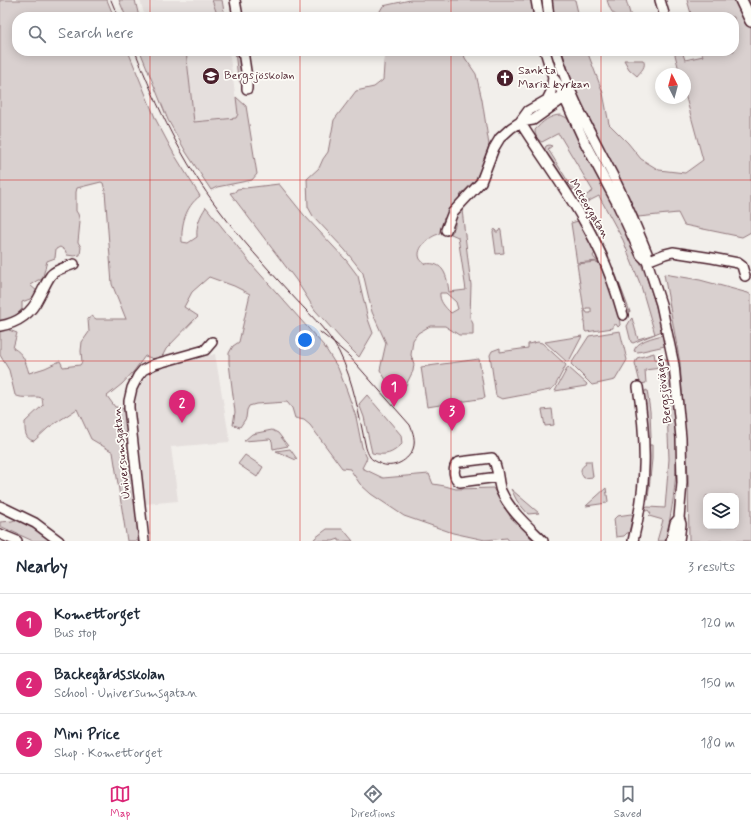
<!DOCTYPE html>
<html lang="en">
<head>
<meta charset="utf-8">
<style>
  :root { --surface:#fff; --page:#f2f2f3; --text:#1f2937; --muted:#747a83; --line:#e0e1e3; --accent:#db2777 }
  body { margin:0; font-family:Mynerve,sans-serif; background:var(--page); color:var(--text) }
  .controls { position:absolute; right:12px; bottom:12px; display:grid; overflow:hidden; border-radius:8px; box-shadow:0 2px 10px #0003 }
  .controls button { width:36px; height:36px; display:grid; place-items:center; padding:0; border:0; border-bottom:1px solid var(--line); background:var(--surface); color:var(--text); font:20px sans-serif }
  .compass { position:absolute; left:655px; top:68px; width:36px; height:36px; border-radius:50%; background:var(--surface); box-shadow:0 2px 10px #0003; rotate:354deg }
  .you { position:absolute; left:305px; top:340px; width:14px; height:14px; margin:-10px; border:3px solid #fff; border-radius:50%; background:#1a73e8; box-shadow:0 0 0 6px #1a73e833 }
  .badge { display:grid; place-items:center; width:26px; height:26px; border-radius:50%; background:var(--accent); color:#fff; font-size:13px; font-weight:700 }
  .pin { position:absolute; translate:-50% -33px; filter:drop-shadow(0 1px 2px #0008) }
  .pin::after { content:''; position:absolute; top:21px; width:14px; height:12px; background:inherit; clip-path:polygon(0 0,100% 0,50% 100%) }
  .list { margin:0; padding:0; list-style:none }
  h2 { display:flex; justify-content:space-between; align-items:center; height:52px; margin:0; padding:0 16px; font-size:17px }
  h2 small { font-size:13px; font-weight:400; color:var(--muted) }
  .list li { display:grid; grid-template-columns:26px 1fr auto; gap:12px; align-items:center; box-sizing:border-box; height:60px; padding:0 16px; border-top:1px solid var(--line) }
  .list b { display:block; font-size:15px; white-space:nowrap }
  .list p { margin:0; font-size:13px; white-space:nowrap; color:var(--muted) }
  .list em { font-size:13px; font-style:normal; color:var(--muted) }
  .icon { flex:none; width:22px; height:22px; fill:none; stroke:currentColor; stroke-width:2; stroke-linecap:round; stroke-linejoin:round }
  .map { position:relative; flex:none; width:751px; height:541px; overflow:hidden }
  .search { position:absolute; background:var(--surface); box-shadow:0 2px 10px #0003; left:12px; right:12px; top:12px; height:44px; display:flex; align-items:center; gap:10px; box-sizing:border-box; padding:0 14px; border-radius:16px; color:var(--muted); font-size:15px }
  .sheet { height:232px; background:var(--surface) }
  nav { display:flex; justify-content:space-around; align-items:center; box-sizing:border-box; height:56px; border-top:1px solid var(--line); background:var(--surface); font-size:11px; color:var(--muted) }
  nav a { display:grid; justify-items:center; gap:2px }
  nav .on { color:var(--accent) }
  .map>svg:first-child { display:block }
</style>
</head>
<body>
<div class="map">
<svg width="751" height="541" viewBox="0 0 751 541">
  <rect width="100%" height="100%" fill="#f2efeb"/>
  <filter id="ink" filterUnits="userSpaceOnUse"><feTurbulence type="fractalNoise" baseFrequency=".025" numOctaves="2"/><feDisplacementMap in="SourceGraphic" scale="8" xChannelSelector="R" yChannelSelector="G"/><feConvolveMatrix kernelMatrix="1 2 1 2 8 2 1 2 1" color-interpolation-filters="sRGB"/></filter>
  <g filter="url(#ink)">
    <path fill="#e5dfdd" d="M 140,0 L 212,0 L 218,17 L 145,17 Z
      M 186,51 L 229,51 L 238,114 L 236,118 L 194,122 Z
      M 215,354 L 230,442 L 171,447 L 178,501 L 145,504 L 135,404 L 136,392 L 148,375 L 158,369 Z"/>
    <path fill="#d9d0cf" stroke="#92787d" fill-rule="evenodd" d="M 0,0 L 107,0 L 114,17 L 17,17 L 17,51 L 128,51 L 156,120 L 174,154 L 200,196 C 185,207 181,225 182,242 L 188,243 L 197,237 C 196,225 200,216 206,207 L 253,266 L 324,346 L 338,368 L 347,391 L 356,417 L 362,447 L 367,458 L 362,468 L 383,478 L 429,474 L 433,484 L 445,486 L 456,489 L 493,488 L 511,518 L 524,529 L 533,541 L 509,541 L 507,538 L 485,540 L 453,533 L 404,516 L 371,494 L 360,484 L 350,469 L 342,468 L 310,425 L 304,420 L 295,418 L 292,408 L 287,402 L 256,404 L 249,406 L 247,410 L 246,418 L 240,427 L 233,425 L 235,412 L 229,363 L 229,353 L 233,346 L 239,342 L 250,294 L 234,286 L 209,277 L 192,292 L 184,307 L 198,316 L 166,349 L 162,357 L 157,360 L 145,356 L 134,371 L 122,384 L 107,396 L 115,407 L 120,407 L 126,411 L 141,541 L 127,541 L 113,452 L 91,439 L 77,409 L 48,428 L 34,441 C 24,439 25,430 25,422 L 43,405 L 42,398 C 33,395 23,400 15,395 L 9,370 L 0,355 ZM 101,182 L 103,183 L 105,191 L 112,284 L 126,319 L 96,319 L 92,316 L 88,319 L 89,332 L 82,342 L 81,351 L 82,362 L 80,365 L 63,367 L 60,361 L 45,368 L 29,373 C 25,361 24,354 13,348 L 17,333 L 9,330 L 3,321 L 15,316 L 22,309 L 22,302 L 30,299 L 38,292 L 30,285 L 38,280 L 42,280 L 47,261 L 55,258 L 56,249 L 60,247 L 65,250 L 67,255 L 74,256 L 80,255 L 81,247 L 78,242 L 80,222 L 78,214 L 76,211 L 76,192 L 77,188 Z
      M 119,0 L 135,0 L 139,17 L 126,17 Z
      M 212,0 L 222,0 L 225,17 L 218,17 Z
      M 410,0 L 575,0 L 579,17 L 380,17 L 380,11 L 383,6 Z
      M 607,0 L 626,0 L 631,17 C 615,17 612,16 607,0 Z
      M 687,0 L 751,0 L 751,232 L 742,237 L 684,225 L 678,213 L 638,217 L 575,90 L 562,51 L 587,51 L 603,93 L 609,124 L 628,143 L 641,159 L 659,170 L 685,173 L 703,160 L 685,94 L 685,74 L 680,74 L 674,51 L 682,51 L 685,60 L 703,56 L 701,51 L 734,51 L 734,17 L 692,17 Z
      M 140,51 L 186,51 L 194,122 L 236,118 L 238,114 L 236,97 L 246,106 L 257,174 L 252,180 L 217,187 L 211,190 L 186,152 L 168,120 Z
      M 235,51 L 239,51 L 242,74 L 241,84 L 238,78 Z
      M 385,51 L 463,51 L 465,58 L 476,74 L 482,100 L 489,145 L 482,167 L 474,182 L 461,194 L 462,210 L 471,285 L 470,317 L 473,324 L 473,335 L 459,335 L 445,326 L 430,326 L 418,333 L 413,340 L 411,355 L 414,364 L 413,371 L 403,391 L 391,388 L 380,370 L 386,343 L 372,312 L 363,273 L 345,250 L 313,216 L 308,207 L 307,179 L 319,168 L 323,159 L 328,152 L 334,120 L 356,91 L 374,87 L 383,80 ZM 444,218 L 455,223 L 455,226 L 451,234 L 458,237 L 466,290 L 449,292 C 447,276 444,261 425,264 C 423,262 421,261 420,259 C 415,248 430,236 439,234 ZM 440,293 L 446,293 L 456,302 L 458,309 L 451,313 C 445,307 439,301 440,293 Z
      M 624,60 L 643,60 C 647,66 641,71 637,76 L 629,69 Z
      M 561,115 L 567,118 L 575,131 C 607,193 648,262 662,331 L 633,343 L 631,342 L 627,326 L 631,319 L 632,318 L 638,339 L 655,334 L 641,286 L 623,240 L 599,196 L 579,206 L 577,201 L 593,191 L 559,134 L 557,134 L 542,142 C 537,140 535,135 535,130 C 542,122 550,115 561,115 Z
      M 549,145 L 552,146 L 548,149 L 572,188 L 576,185 L 575,189 L 570,190 L 544,151 L 546,146 Z
      M 279,184 L 304,215 L 346,260 L 358,276 L 368,319 L 373,333 L 359,357 L 342,340 L 315,310 L 296,280 L 230,193 L 235,192 L 237,189 Z
      M 586,211 L 611,261 L 608,260 L 584,213 Z
      M 578,221 L 595,253 L 593,256 L 595,259 L 598,261 L 577,263 L 571,223 Z
      M 495,229 L 496,232 L 498,232 L 500,229 L 501,231 L 504,253 L 496,254 L 493,232 Z
      M 596,262 L 599,263 C 605,278 620,310 620,325 L 618,327 L 616,324 L 613,325 L 613,328 L 586,332 L 585,331 L 584,322 L 585,320 L 584,311 L 586,311 L 587,313 L 591,313 L 591,308 L 586,308 L 586,310 L 584,310 L 577,264 Z
      M 612,267 L 613,267 L 630,312 L 626,309 Z
      M 664,274 L 700,280 L 748,293 L 751,295 L 751,541 L 689,541 L 688,476 L 680,363 ZM 706,496 L 736,496 L 736,526 L 706,526 Z
      M 620,331 L 627,360 L 615,380 L 592,385 L 571,364 L 589,336 Z
      M 663,335 L 665,346 L 638,352 L 634,351 C 636,341 654,337 663,335 Z
      M 582,336 L 569,361 L 567,362 L 545,342 Z
      M 538,342 L 542,343 L 566,365 L 555,386 L 550,390 L 502,399 L 496,396 L 490,355 L 492,351 L 500,348 L 500,352 L 528,348 L 528,344 Z
      M 654,353 L 655,359 L 657,360 L 663,358 L 668,360 C 671,373 672,387 674,400 C 679,450 677,493 665,541 L 657,541 L 663,520 L 649,516 L 651,514 L 648,510 L 646,511 L 643,510 L 644,508 L 648,507 L 665,508 L 669,459 L 667,410 L 661,368 L 645,370 L 646,383 L 641,384 L 640,383 L 635,363 L 637,358 Z
      M 479,359 L 485,398 L 427,407 L 421,367 Z
      M 568,367 L 587,384 L 586,386 L 555,391 Z
      M 647,390 L 650,411 L 651,438 L 649,438 L 648,437 L 644,395 L 645,391 Z
      M 367,395 L 401,435 L 402,444 C 392,454 386,456 372,453 L 364,417 L 359,404 Z
      M 552,409 L 554,425 L 545,426 L 542,410 Z
      M 272,430 L 278,433 L 288,446 L 273,449 L 272,441 L 270,439 L 244,441 L 252,434 Z
      M 649,445 L 652,445 L 652,459 L 648,500 L 645,499 Z
      M 290,449 L 297,459 L 296,460 L 276,451 Z
      M 245,455 L 263,467 L 257,477 L 238,464 Z
      M 585,461 L 591,461 L 593,477 L 584,478 L 582,475 C 580,470 581,467 586,464 Z
      M 606,488 L 608,501 L 607,503 L 586,506 Z
      M 511,489 L 512,490 L 539,513 L 528,514 L 517,501 Z
      M 631,514 L 633,515 L 629,533 L 627,533 L 624,536 L 616,537 L 614,519 L 617,516 Z
      M 17,519 L 35,529 L 52,541 L 33,541 L 0,526 L 0,522 L 12,521 Z
      M 327,529 L 343,529 L 353,541 L 339,541 L 339,539 L 333,541 L 313,541 L 315,538 Z"/>
    <g fill="none" stroke-linecap="round" stroke-linejoin="round">
      <defs>
        <path id="minor" d="M 235,0 L 238,17
          M 536,0 L 539,17
          M 547,0 L 549,17
          M 660,0 L 665,17
          M 243,51 L 247,78 L 247,89
          M 545,51 L 553,77 L 558,84 L 585,143 L 617,203 L 641,255 L 647,261
          M 556,51 C 569,95 591,133 612,174 C 625,200 636,226 647,253 L 647,261 L 661,304 L 674,365 L 681,438 L 682,483 L 679,518 L 681,524 L 679,541
          M 547,100 L 551,92 L 553,77
          M 520,122 C 547,165 579,206 600,252 C 610,273 617,294 623,315
          M 520,122 L 528,111 L 547,100 L 562,97
          M 446,230 L 453,212 L 481,182 L 494,148 L 500,138 L 511,128 L 520,122 L 533,120 L 568,95
          M 647,261 L 665,254 L 673,252 L 712,258 L 738,263 L 742,266 L 745,276
          M 0,326 C 18,323 31,314 39,297 C 43,290 46,282 51,275 C 56,269 67,267 74,264
          M 498,477 L 460,482 C 453,479 453,468 457,463 L 460,462 L 492,458 C 499,467 497,480 501,491 C 510,511 528,526 543,541
          M 0,506 L 35,523 L 59,541
          M 0,534 L 17,541
          M 144,541 L 129,408 L 129,401 L 132,388 L 138,376 L 143,370 L 155,364 L 205,350 L 212,342
          M 633,541 C 647,485 647,443 638,387
          M 671,541 L 675,523 L 679,518"/>
        <path id="major" d="M 741,0 L 751,21"/>
      </defs>
      <use href="#minor" stroke="#4a1f2b" stroke-width="12"/>
      <use href="#major" stroke="#4a1f2b" stroke-width="14"/>
      <use href="#minor" stroke="#fdfcf7" stroke-width="9"/>
      <use href="#major" stroke="#fdfcf7" stroke-width="11"/>
      <path stroke="#4a1f2b" stroke-width="1" d="M 111,0 L 118,17
        M 135,51 C 157,107 183,163 220,211 C 241,239 265,266 289,292 C 306,311 327,329 339,352 C 354,382 359,416 366,448 C 367,451 368,454 370,457 C 371,459 375,461 377,462 C 390,470 407,463 413,449 C 416,441 413,432 410,425 L 349,356 C 340,348 330,340 320,332"/>
    </g>
  </g>
  <path fill="none" stroke="#d62828" stroke-width="1" stroke-opacity="0.55" d="M 150,0 L 150,17M 300,0 L 300,17M 451,0 L 451,17M 601,0 L 601,17M 150,51 L 150,541M 300,51 L 300,541M 451,51 L 451,541M 601,51 L 601,541M 0,180 L 751,180M 0,361 L 751,361"/>
  <defs>
    <symbol id="school-disc" viewBox="-11 -11 22 22"><circle r="9.5" fill="#4a1f2b" stroke="#fdfcf7"/><path d="M0-5L7-2L0 1L-7-2ZM-4 1L0 2.5L4 1V4Q0 6-4 4Z" fill="#fff"/></symbol>
    <symbol id="church-disc" viewBox="-11 -11 22 22"><circle r="9.5" fill="#4a1f2b" stroke="#fdfcf7"/><path d="M-1.2-6h2.4v3.5h3.3v2.4h-3.3V6h-2.4V-.1h-3.3v-2.4h3.3Z" fill="#fff"/></symbol>
  </defs>
  <g fill-rule="evenodd">
    <use href="#school-disc" x="201" y="66" width="20" height="20"/>
    <use href="#church-disc" x="495" y="68" width="20" height="20"/>
  </g>
  <g text-anchor="middle" dominant-baseline="central" stroke-width="3.5" stroke-linejoin="round" paint-order="stroke">
    <g font-size="12" fill="#4a1f2b" stroke="#fdfcf7" text-anchor="start">
      <text x="518" y="71">Sankta<tspan x="518" dy="14">Maria kyrkan</tspan></text>
      <text x="224" y="76">Bergsjöskolan</text>
    </g>
    <g font-size="12" fill="#4a1f2b" stroke="#fdfcf7">
      <text transform="translate(589 209) rotate(59)">Meteorgatan</text>
      <text transform="translate(664 389) rotate(-97)">Bergsjövägen</text>
      <text transform="translate(122 453) rotate(-96)">Universumsgatan</text>
    </g>
  </g>
</svg>
<div class="controls">
<button><svg class="icon" aria-label="layers" viewBox="0 0 24 24"><path d="M12 4l9 5-9 5-9-5zM3 14l9 5 9-5"/></svg></button>
</div>
<svg class="compass" viewBox="-18 -18 36 36"><path d="M0-13l5 13h-10z" fill="#e53935"/><path d="M0 13l5-13h-10z" fill="#747a83"/></svg>
<div class="you"></div>
<div class="pin badge" style="left:394px;top:407px">1</div>
<div class="pin badge" style="left:182px;top:423px">2</div>
<div class="pin badge" style="left:452px;top:431px">3</div>
<div class="search"><svg class="icon" aria-label="search" viewBox="0 0 24 24"><circle cx="10" cy="10" r="6"/><path d="M15 15l6 6"/></svg>Search here</div>
</div>
<section class="sheet">
<h2>Nearby<small>3 results</small></h2>
<ul class="list">
<li><span class="badge">1</span><div><b>Komettorget</b><p>Bus stop</p></div><em>120 m</em></li>
<li><span class="badge">2</span><div><b>Backegårdsskolan</b><p>School · Universumsgatan</p></div><em>150 m</em></li>
<li><span class="badge">3</span><div><b>Mini Price</b><p>Shop · Komettorget</p></div><em>180 m</em></li>
</ul>
</section>
<nav>
<a class="on"><svg class="icon" aria-label="map" viewBox="0 0 24 24"><path d="M3 6l6-2 6 2 6-2v14l-6 2-6-2-6 2zM9 4v14M15 6v14"/></svg>Map</a>
<a><svg class="icon" aria-label="directions" viewBox="0 0 24 24"><path d="M12 3l9 9-9 9-9-9zM9 14v-3h6M13 9l2 2-2 2"/></svg>Directions</a>
<a><svg class="icon" aria-label="saved" viewBox="0 0 24 24"><path d="M7 4h10v16l-5-4-5 4z"/></svg>Saved</a>
</nav>
</body>
</html>
